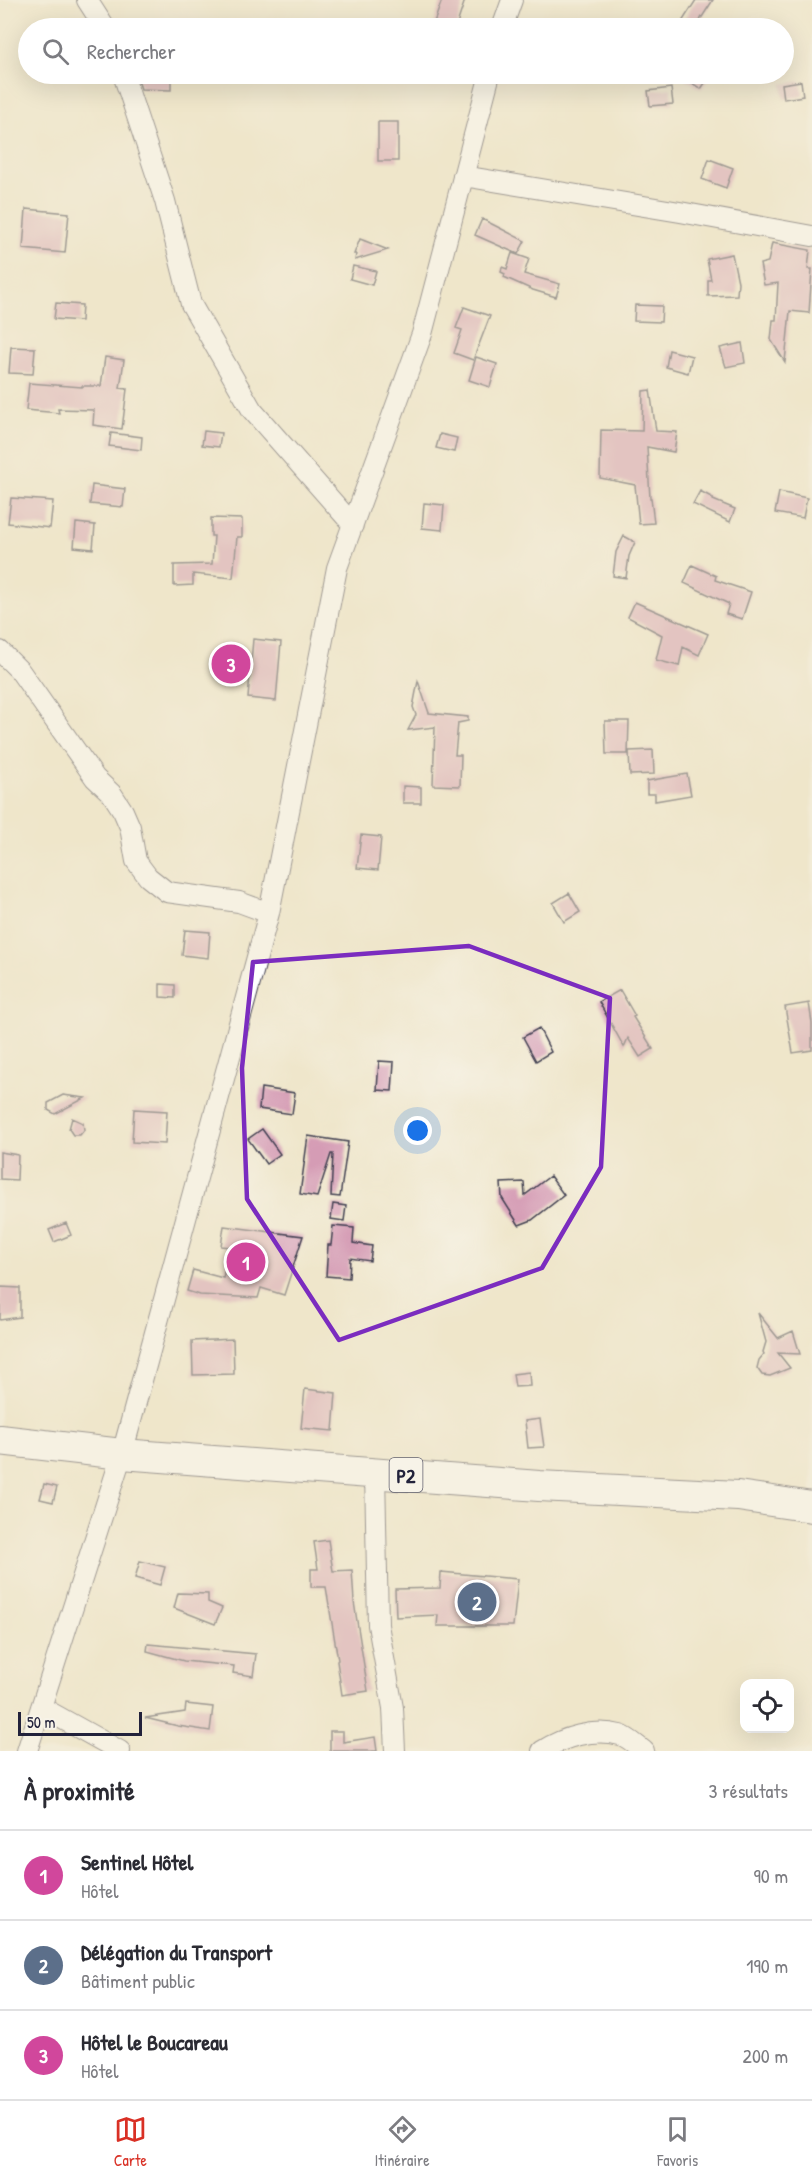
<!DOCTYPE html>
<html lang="fr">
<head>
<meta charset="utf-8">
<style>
  :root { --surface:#fff; --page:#f2f2f3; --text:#2b2b33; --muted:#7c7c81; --line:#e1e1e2; --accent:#d93025 }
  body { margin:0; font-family:"Patrick Hand",sans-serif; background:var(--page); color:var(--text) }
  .controls { position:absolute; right:18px; bottom:18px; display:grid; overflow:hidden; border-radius:12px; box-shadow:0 6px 24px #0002 }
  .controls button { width:54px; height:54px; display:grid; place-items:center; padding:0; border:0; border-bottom:2px solid var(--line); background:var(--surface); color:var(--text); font:30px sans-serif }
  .scale { position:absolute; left:18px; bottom:15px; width:124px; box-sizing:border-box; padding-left:6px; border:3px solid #22223b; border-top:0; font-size:16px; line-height:21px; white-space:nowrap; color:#22223b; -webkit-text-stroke:4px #f7f3e8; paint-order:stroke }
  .you { position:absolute; left:418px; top:1131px; width:21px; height:21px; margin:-15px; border:4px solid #fff; border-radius:50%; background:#1a73e8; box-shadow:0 0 0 9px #1a73e833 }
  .badge { display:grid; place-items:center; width:39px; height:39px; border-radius:50%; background:var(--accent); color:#fff; font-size:20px; font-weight:700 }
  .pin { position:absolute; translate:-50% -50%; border:3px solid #fff; box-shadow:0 2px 6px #0006 }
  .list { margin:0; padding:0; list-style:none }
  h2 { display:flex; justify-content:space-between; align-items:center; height:78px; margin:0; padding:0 24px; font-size:26px }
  h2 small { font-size:20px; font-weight:400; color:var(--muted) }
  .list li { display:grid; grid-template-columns:39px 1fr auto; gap:18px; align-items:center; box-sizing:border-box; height:90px; padding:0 24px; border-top:2px solid var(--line) }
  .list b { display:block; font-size:22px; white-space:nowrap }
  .list p { margin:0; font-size:20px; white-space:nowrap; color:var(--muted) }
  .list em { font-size:20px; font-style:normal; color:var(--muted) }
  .icon { flex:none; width:33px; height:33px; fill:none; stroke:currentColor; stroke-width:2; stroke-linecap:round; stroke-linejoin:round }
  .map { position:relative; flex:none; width:812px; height:1751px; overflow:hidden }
  .search { position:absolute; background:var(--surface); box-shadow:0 6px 24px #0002; left:18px; right:18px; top:18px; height:66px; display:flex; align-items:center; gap:15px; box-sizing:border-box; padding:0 21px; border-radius:33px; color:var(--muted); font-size:22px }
  .sheet { height:348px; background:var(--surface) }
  nav { display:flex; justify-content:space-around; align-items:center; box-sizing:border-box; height:84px; border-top:2px solid var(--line); background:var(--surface); font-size:16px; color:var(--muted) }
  nav a { display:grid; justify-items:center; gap:3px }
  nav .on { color:var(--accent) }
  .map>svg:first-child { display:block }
</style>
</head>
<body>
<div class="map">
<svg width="812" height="1751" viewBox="0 0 812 1751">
  <rect width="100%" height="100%" fill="#f7f3e8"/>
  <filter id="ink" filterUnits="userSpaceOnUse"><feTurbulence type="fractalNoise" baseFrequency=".0167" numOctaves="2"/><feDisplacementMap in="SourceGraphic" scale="12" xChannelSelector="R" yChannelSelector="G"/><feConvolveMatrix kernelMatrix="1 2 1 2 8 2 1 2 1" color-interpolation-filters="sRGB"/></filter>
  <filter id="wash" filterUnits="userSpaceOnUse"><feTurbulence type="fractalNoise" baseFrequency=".008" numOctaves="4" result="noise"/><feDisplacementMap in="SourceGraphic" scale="24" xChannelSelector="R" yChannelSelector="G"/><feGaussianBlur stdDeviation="1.35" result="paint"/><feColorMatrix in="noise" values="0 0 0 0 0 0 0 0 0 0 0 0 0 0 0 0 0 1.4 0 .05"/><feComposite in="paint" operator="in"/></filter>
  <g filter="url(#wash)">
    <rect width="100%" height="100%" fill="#efe6cb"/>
    <g id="blocks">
      <path fill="#d59cb5" d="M 442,0 L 465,0 L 458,21 L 458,28 L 432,28 Z
        M 696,0 L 713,0 L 695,28 L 678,28 Z
        M 136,74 L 171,74 L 171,90 L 141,89 Z
        M 678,74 L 711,74 L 701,89 Z
        M 801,81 L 803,96 L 784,99 L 782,84 Z
        M 671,88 L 673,104 L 650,106 L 648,91 Z
        M 378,122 L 398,122 L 398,161 L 378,161 Z
        M 709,159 L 733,168 L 726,188 L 702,179 Z
        M 26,209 L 69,213 L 65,253 L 23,249 Z
        M 482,219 L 525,241 L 518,254 L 475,235 Z
        M 360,239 L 388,250 L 355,260 L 356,254 L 354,254 Z
        M 772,243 L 810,250 L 808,269 L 812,269 L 809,313 L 790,311 L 785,362 L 771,340 L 773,320 L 776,320 L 778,283 L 764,285 L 760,264 L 768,262 Z
        M 512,253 L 529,259 L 524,274 L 560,284 L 556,297 L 533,290 L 504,277 L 505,274 L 501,272 L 502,267 L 507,269 Z
        M 732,254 L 738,282 L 737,295 L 708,296 L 708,280 L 711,280 L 707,259 Z
        M 353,266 L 376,271 L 372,285 L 350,279 Z
        M 56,303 L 82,305 L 81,321 L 54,319 Z
        M 635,305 L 662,306 L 661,322 L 634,321 Z
        M 464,307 L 490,316 L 473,360 L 454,353 L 462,330 L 456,328 Z
        M 742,343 L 745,363 L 726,367 L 720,348 Z
        M 11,347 L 35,348 L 33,374 L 9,373 Z
        M 669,350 L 692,356 L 688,373 L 666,367 Z
        M 105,357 L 124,360 L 120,388 L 127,389 L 122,429 L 93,425 L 94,410 L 58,409 L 59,413 L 26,410 L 29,383 L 82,387 L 82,386 L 101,386 Z
        M 476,357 L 497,364 L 490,387 L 469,380 Z
        M 650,390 L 656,431 L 677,432 L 674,452 L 647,447 L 650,498 L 651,498 L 654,523 L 639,524 L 635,485 L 600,478 L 601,430 L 642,431 L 643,391 Z
        M 204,431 L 221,433 L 219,447 L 202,445 Z
        M 111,433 L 142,437 L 141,450 L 109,446 Z
        M 440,434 L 457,438 L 454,452 L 436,448 Z
        M 92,485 L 125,489 L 123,507 L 90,504 Z
        M 700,491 L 713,498 L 713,500 L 735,509 L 730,522 L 693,504 Z
        M 779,492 L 807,498 L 803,518 L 775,513 Z
        M 11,498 L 53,501 L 50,528 L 8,523 Z
        M 424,503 L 444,505 L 442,530 L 422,528 Z
        M 211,518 L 242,519 L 242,537 L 237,537 L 233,578 L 193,574 L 193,585 L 174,586 L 174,565 L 212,564 L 214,536 L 211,536 Z
        M 76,523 L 95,525 L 93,549 L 74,547 Z
        M 624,536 L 635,542 L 629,556 L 626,578 L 613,576 L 616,552 Z
        M 692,565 L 716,576 L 715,580 L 751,592 L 742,619 L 726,614 L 729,604 L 684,583 Z
        M 635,602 L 708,634 L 699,655 L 683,647 L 679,666 L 656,660 L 662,635 L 628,617 Z
        M 253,639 L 281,642 L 276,701 L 248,698 Z
        M 418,681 L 429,713 L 468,717 L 468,721 L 458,723 L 455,755 L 461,755 L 460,786 L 433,785 L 435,727 L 408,730 L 416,715 L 413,707 Z
        M 605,721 L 629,721 L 628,754 L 606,754 Z
        M 653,750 L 654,774 L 630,775 L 629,751 Z
        M 687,774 L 691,795 L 655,801 L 655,794 L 647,794 L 647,781 Z
        M 403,786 L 421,787 L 421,803 L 403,803 Z
        M 361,835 L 381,837 L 378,870 L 357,868 Z
        M 569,893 L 580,912 L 564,922 L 553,903 Z
        M 185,930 L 210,932 L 208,958 L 182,955 Z
        M 160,984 L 175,985 L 175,998 L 160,997 Z
        M 620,990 L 635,1016 L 633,1017 L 653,1049 L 640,1057 L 628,1038 L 624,1047 L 599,1002 Z
        M 809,1003 L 812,1023 L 812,1050 L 793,1053 L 785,1007 Z
        M 539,1028 L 551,1052 L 536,1061 L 523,1037 Z
        M 379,1061 L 394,1062 L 392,1091 L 377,1090 Z
        M 261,1088 L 295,1093 L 292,1114 L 259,1109 Z
        M 63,1095 L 85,1098 L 55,1114 L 48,1110 L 48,1103 Z
        M 134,1109 L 167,1111 L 165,1144 L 132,1142 Z
        M 72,1118 L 83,1123 L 84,1130 L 80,1135 L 73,1135 L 69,1129 Z
        M 262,1129 L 280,1154 L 266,1164 L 248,1139 Z
        M 308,1136 L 348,1142 L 340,1197 L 331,1196 L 333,1154 L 331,1154 L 317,1197 L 300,1194 Z
        M 0,1152 L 18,1155 L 17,1180 L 0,1179 Z
        M 550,1176 L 564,1195 L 532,1220 L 519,1225 L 502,1198 L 501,1183 L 524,1182 L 525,1195 Z
        M 333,1204 L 346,1206 L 344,1221 L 331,1219 Z
        M 66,1223 L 71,1235 L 54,1242 L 49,1230 Z
        M 224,1226 L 303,1236 L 284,1295 L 261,1288 L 258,1298 L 200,1295 L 187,1291 L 193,1270 L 223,1278 L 230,1247 L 221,1246 Z
        M 333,1226 L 354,1228 L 353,1243 L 372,1246 L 370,1261 L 350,1258 L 349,1278 L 326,1276 L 328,1245 L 331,1245 Z
        M 0,1287 L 20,1288 L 20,1317 L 0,1320 Z
        M 758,1313 L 778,1338 L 793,1331 L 800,1354 L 778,1353 L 790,1368 L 770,1376 L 762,1375 L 757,1368 L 759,1360 L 764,1354 L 763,1352 L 766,1342 Z
        M 233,1339 L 234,1374 L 193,1375 L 192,1341 Z
        M 529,1372 L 530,1386 L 515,1387 L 513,1374 Z
        M 305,1389 L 336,1393 L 333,1431 L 301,1428 Z
        M 540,1419 L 544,1447 L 528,1448 L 525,1421 Z
        M 44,1484 L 57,1487 L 53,1502 L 40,1499 Z
        M 328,1540 L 333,1571 L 352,1570 L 354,1602 L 368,1691 L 342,1695 L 337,1661 L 338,1660 L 326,1587 L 311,1587 L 311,1569 L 318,1569 L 314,1542 Z
        M 140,1561 L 165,1567 L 160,1585 L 135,1578 Z
        M 441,1572 L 518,1579 L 513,1626 L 437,1626 L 438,1615 L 396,1617 L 395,1589 L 440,1588 Z
        M 178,1593 L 208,1594 L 208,1602 L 222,1608 L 215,1624 L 174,1608 Z
        M 148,1644 L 256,1654 L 253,1676 L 233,1673 L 234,1666 L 184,1661 L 147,1651 Z
        M 186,1704 L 213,1707 L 210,1731 L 178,1726 L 145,1718 L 185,1712 Z
        M 330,1731 L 343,1731 L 343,1742 L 375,1737 L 377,1751 L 330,1751 Z"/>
    </g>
  </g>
  <g filter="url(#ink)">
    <use href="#blocks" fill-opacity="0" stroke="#413f51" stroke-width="1.5"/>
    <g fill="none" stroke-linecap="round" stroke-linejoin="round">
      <defs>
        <path id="minor" d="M 87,0 L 105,28
          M 502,28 L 512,0
          M 123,74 L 165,201 L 191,304 L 252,410 L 353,525
          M 463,176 L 680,212 L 812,236
          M 0,651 L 20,671 L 95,778 L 112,794 L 123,811 L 130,827 L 136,861 L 148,877 L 167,892 L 239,902 L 269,913
          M 375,1472 L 378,1625 L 393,1708 L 395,1751
          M 41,1707 L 120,1751
          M 27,1751 L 122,1454 L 269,913 L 337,568 L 422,334 L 490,74
          M 542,1751 C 563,1737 594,1728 620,1735 C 628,1737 637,1746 644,1751"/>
        <path id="primary" d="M 0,1440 L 122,1454 L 539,1486 L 738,1496 L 812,1507"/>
      </defs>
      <use href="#minor" stroke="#413f51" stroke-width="22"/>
      <use href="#primary" stroke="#413f51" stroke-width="32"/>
      <use href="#minor" stroke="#fff" stroke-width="20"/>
      <use href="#primary" stroke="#fff" stroke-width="30"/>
    </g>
  </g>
  <path d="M0 0H812V1751H0ZM 469,946 L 610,998 L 601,1167 L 542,1268 L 339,1340 L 247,1199 L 242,1068 L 253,962 Z" fill="#efe6cb" fill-opacity=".55" fill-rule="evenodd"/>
  <path fill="none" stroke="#7b2cbf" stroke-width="4.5" stroke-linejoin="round" d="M 469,946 L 610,998 L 601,1167 L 542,1268 L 339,1340 L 247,1199 L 242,1068 L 253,962 Z"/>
  <g text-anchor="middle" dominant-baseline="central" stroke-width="4.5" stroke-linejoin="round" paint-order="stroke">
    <rect fill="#f7f3e8" stroke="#62616f" stroke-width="1.5" x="389.5" y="1458" width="33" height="34" rx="4.5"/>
    <g font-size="20" font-weight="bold" fill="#22223b">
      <text x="406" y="1475">P2</text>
    </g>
  </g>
</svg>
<div class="controls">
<button><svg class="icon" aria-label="locate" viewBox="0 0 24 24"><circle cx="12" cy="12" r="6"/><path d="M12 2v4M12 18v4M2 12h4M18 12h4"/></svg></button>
</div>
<div class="scale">50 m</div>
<div class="you"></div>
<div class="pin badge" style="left:246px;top:1262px;background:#d1479c">1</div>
<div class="pin badge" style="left:477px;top:1602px;background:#5c6f8a">2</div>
<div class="pin badge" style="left:231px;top:664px;background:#d1479c">3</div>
<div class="search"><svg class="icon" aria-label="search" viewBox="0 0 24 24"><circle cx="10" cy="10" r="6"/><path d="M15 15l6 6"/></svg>Rechercher</div>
</div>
<section class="sheet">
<h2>À proximité<small>3 résultats</small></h2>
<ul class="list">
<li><span class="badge" style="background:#d1479c">1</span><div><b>Sentinel Hôtel</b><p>Hôtel</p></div><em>90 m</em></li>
<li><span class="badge" style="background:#5c6f8a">2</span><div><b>Délégation du Transport</b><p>Bâtiment public</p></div><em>190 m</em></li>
<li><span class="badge" style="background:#d1479c">3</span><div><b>Hôtel le Boucareau</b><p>Hôtel</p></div><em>200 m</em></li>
</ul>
</section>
<nav>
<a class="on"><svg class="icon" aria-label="map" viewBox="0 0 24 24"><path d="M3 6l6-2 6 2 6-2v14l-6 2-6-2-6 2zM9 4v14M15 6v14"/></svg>Carte</a>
<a><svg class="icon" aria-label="directions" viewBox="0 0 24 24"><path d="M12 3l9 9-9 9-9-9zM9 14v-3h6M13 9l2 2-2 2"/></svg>Itinéraire</a>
<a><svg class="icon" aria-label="saved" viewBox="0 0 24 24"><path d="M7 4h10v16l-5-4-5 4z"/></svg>Favoris</a>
</nav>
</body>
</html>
